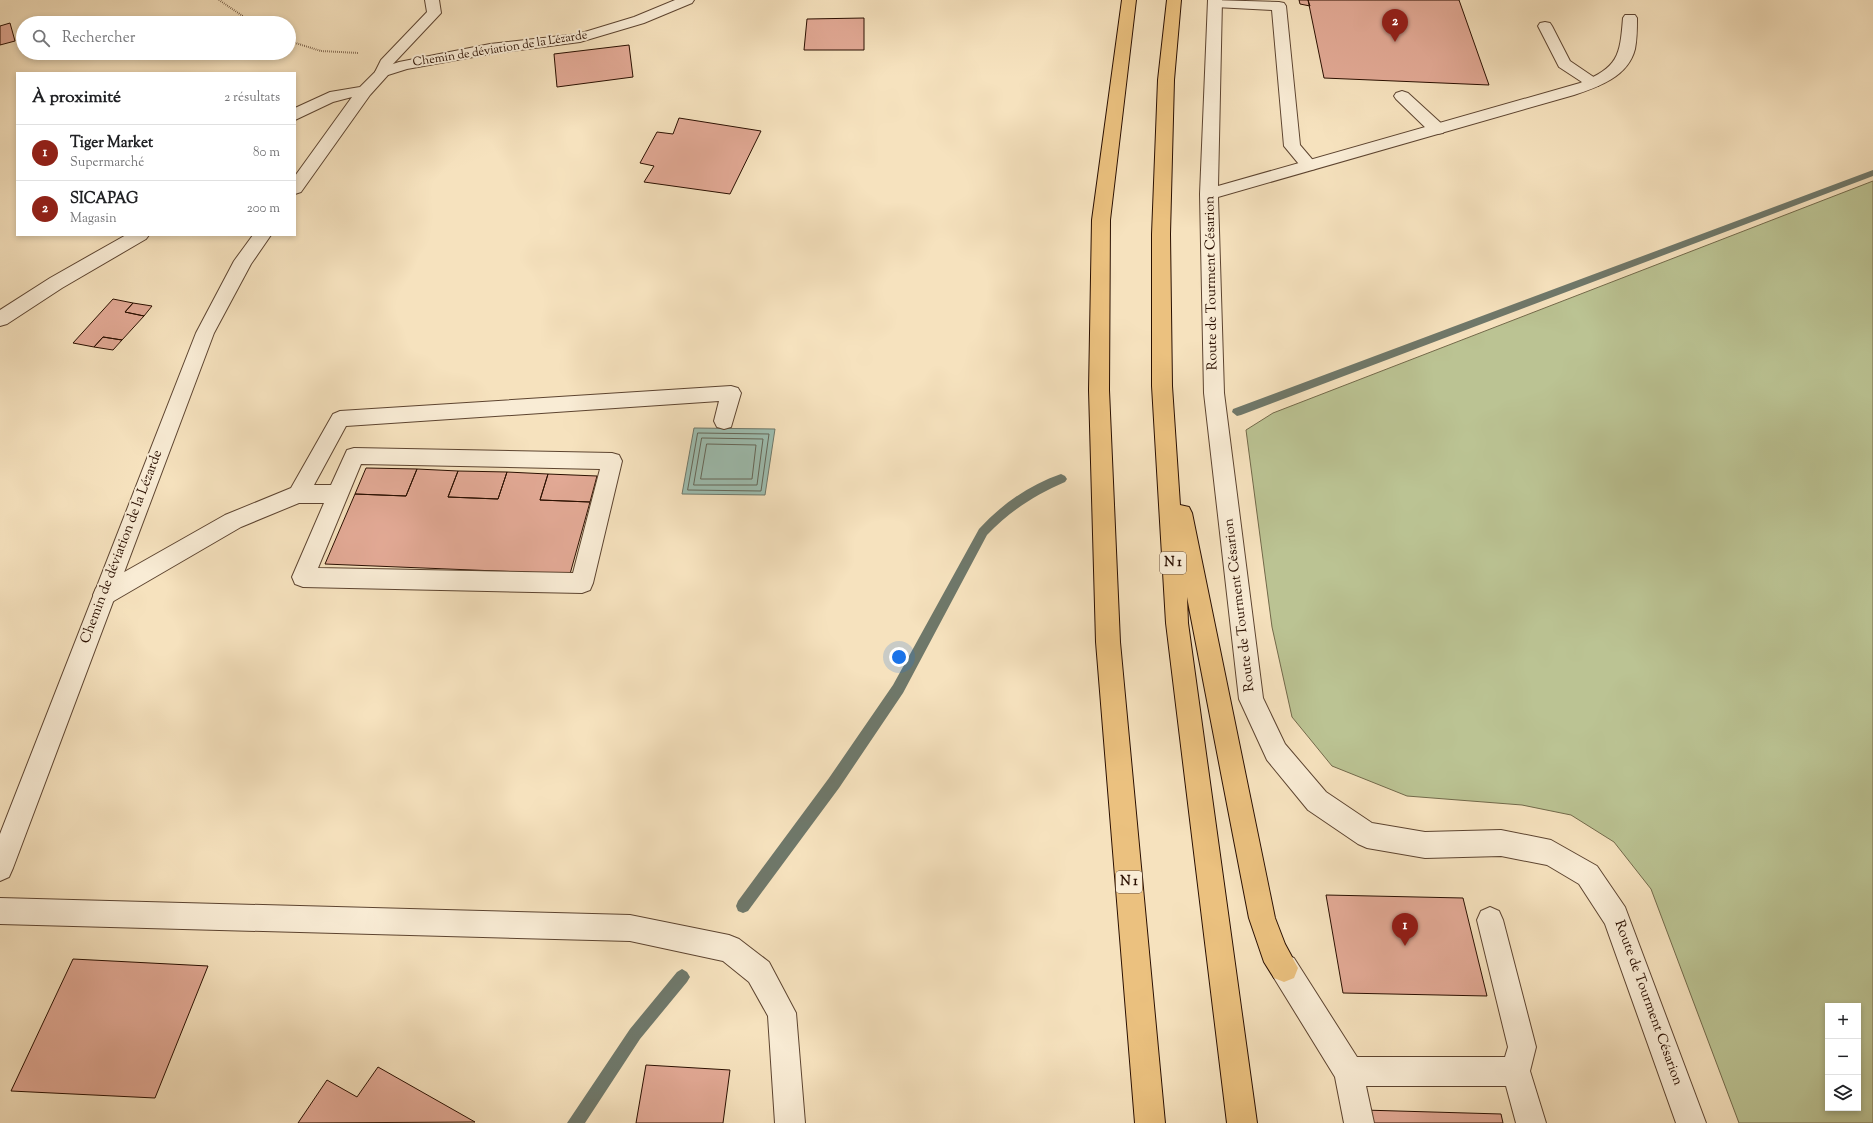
<!DOCTYPE html>
<html lang="fr">
<head>
<meta charset="utf-8">
<style>
  :root { --surface:#fff; --page:#f6f6f6; --text:#202124; --muted:#757577; --line:#e0e0e0; --accent:#8f2418 }
  body { margin:0; font-family:"Sorts Mill Goudy",serif; background:var(--page); color:var(--text) }
  .controls { position:absolute; right:12px; bottom:12px; display:grid; overflow:hidden; border-radius:0px; box-shadow:0 2px 6px #0003 }
  .controls button { width:36px; height:36px; display:grid; place-items:center; padding:0; border:0; border-bottom:1px solid var(--line); background:var(--surface); color:var(--text); font:20px sans-serif }
  .you { position:absolute; left:899px; top:657px; width:14px; height:14px; margin:-10px; border:3px solid #fff; border-radius:50%; background:#1a73e8; box-shadow:0 0 0 6px #1a73e833 }
  .badge { display:grid; place-items:center; width:26px; height:26px; border-radius:50%; background:var(--accent); color:#fff; font-size:13px; font-weight:700 }
  .pin { position:absolute; translate:-50% -33px; filter:drop-shadow(0 1px 2px #0008) }
  .pin::after { content:''; position:absolute; top:21px; width:14px; height:12px; background:inherit; clip-path:polygon(0 0,100% 0,50% 100%) }
  .list { margin:0; padding:0; list-style:none }
  h2 { display:flex; justify-content:space-between; align-items:center; height:52px; margin:0; padding:0 16px; font-size:17px }
  h2 small { font-size:13px; font-weight:400; color:var(--muted) }
  .list li { display:grid; grid-template-columns:26px 1fr auto; gap:12px; align-items:center; box-sizing:border-box; height:56px; padding:0 16px; border-top:1px solid var(--line) }
  .list b { display:block; font-size:15px; white-space:nowrap }
  .list p { margin:0; font-size:13px; white-space:nowrap; color:var(--muted) }
  .list em { font-size:13px; font-style:normal; color:var(--muted) }
  .icon { flex:none; width:22px; height:22px; fill:none; stroke:currentColor; stroke-width:2; stroke-linecap:round; stroke-linejoin:round }
  .map { position:relative; flex:none; width:1873px; height:1123px; overflow:hidden }
  .search { position:absolute; background:var(--surface); box-shadow:0 2px 6px #0003; left:16px; top:16px; width:280px; height:44px; display:flex; align-items:center; gap:10px; box-sizing:border-box; padding:0 14px; border-radius:22px; color:var(--muted); font-size:15px }
  .panel { position:absolute; background:var(--surface); box-shadow:0 2px 6px #0003; left:16px; top:72px; width:280px; height:164px; border-radius:0px }
  .map>svg:first-child { display:block }
</style>
</head>
<body>
<div class="map">
<svg width="1873" height="1123" viewBox="0 0 1873 1123">
  <rect width="100%" height="100%" fill="#f6e2be"/>
  <filter id="stains"><feTurbulence type="fractalNoise" baseFrequency=".005" numOctaves="4"/><feColorMatrix values="0 0 0 0 .2 0 0 0 0 .09 0 0 0 0 .02 0 0 0 .5 -.17"/></filter>
  <radialGradient id="worn" r=".72"><stop offset=".6" stop-color="#630" stop-opacity="0"/><stop offset="1" stop-color="#630" stop-opacity=".3"/></radialGradient>
  <path fill="#bbc393" stroke="#72694a" fill-rule="evenodd" d="M 1873,181 L 1873,1123 L 1739,1123 L 1651,889 L 1614,842 L 1571,815 L 1522,805 L 1407,796 L 1332,766 L 1292,717 L 1272,627 L 1246,430 L 1273,413 ZM 1828,1006 L 1858,1006 L 1858,1108 L 1828,1108 Z"/>
  <path fill="#9dbeb1" stroke="#6f786a" d="M 694,428 L 775,429 L 765,495 L 682,494 Z"/>
  <g fill="none" stroke-linecap="round" stroke-linejoin="round">
    <path stroke="#646658" stroke-width="1" d="M 698,433 L 769,434 L 761,491 L 688,490 Z
      M 702,438 L 763,439 L 757,485 L 694,485 Z
      M 707,444 L 756,445 L 752,479 L 701,479 Z"/>
    <path fill="#6f786a" fill-rule="evenodd" d="M 1873,170 L 1873,176 L 1241,415 L 1237,416 L 1232,412 L 1233,409 Z
      M 1061,474 L 1065,476 L 1067,479 L 1065,482 C 1035,495 1010,511 987,535 L 903,693 L 839,788 L 748,911 L 743,913 L 738,911 L 736,906 L 738,901 L 829,778 L 893,685 L 979,529 C 1002,504 1029,485 1061,474 Z
      M 682,969 L 687,972 L 690,977 L 687,982 L 640,1039 L 585,1123 L 567,1123 L 630,1029 L 677,972 Z"/>
  </g>
  <path fill="#e2a995" stroke="#2a0f00" d="M 1299,0 L 1308,0 L 1310,6 L 1300,4 Z
    M 1308,0 L 1459,0 L 1489,85 L 1324,78 Z
    M 864,18 L 864,50 L 804,50 L 807,19 Z
    M 10,23 L 15,41 L 0,45 L 0,26 Z
    M 629,45 L 633,77 L 557,87 L 554,54 Z
    M 679,118 L 761,131 L 730,194 L 644,182 L 654,166 L 640,163 L 657,132 L 673,134 Z
    M 113,299 L 133,303 L 125,312 L 144,316 L 122,340 L 103,337 L 94,347 L 73,343 Z
    M 133,303 L 152,306 L 144,316 L 125,312 Z
    M 103,337 L 122,340 L 113,350 L 94,347 Z
    M 366,468 L 417,469 L 406,496 L 355,494 Z
    M 417,469 L 458,471 L 448,497 L 498,499 L 507,472 L 548,474 L 540,500 L 590,502 L 570,574 L 325,564 L 355,494 L 406,496 Z
    M 458,471 L 507,472 L 498,499 L 448,497 Z
    M 548,474 L 597,476 L 590,502 L 540,500 Z
    M 1326,895 L 1463,898 L 1487,996 L 1343,993 Z
    M 73,959 L 208,966 L 155,1098 L 11,1091 Z
    M 646,1065 L 730,1070 L 723,1123 L 636,1123 Z
    M 378,1067 L 475,1122 L 298,1123 L 327,1080 L 357,1097 Z
    M 1363,1110 L 1501,1114 L 1503,1123 L 1365,1123 Z"/>
  <g fill="none" stroke-linecap="round" stroke-linejoin="round">
    <defs>
      <path id="lane" d="M 425,0 L 439,0 L 441,13 L 393,64 L 388,75 L 378,75 L 375,72 L 381,60 L 427,12 Z
        M 1210,0 L 1279,2 L 1284,3 L 1286,6 L 1300,145 L 1317,165 L 1315,169 L 1309,170 L 1303,169 L 1284,146 L 1272,10 L 1215,7 L 1210,6 L 1208,3 Z
        M 1545,22 L 1550,23 L 1552,26 L 1570,61 L 1598,80 L 1601,83 L 1598,86 L 1588,86 L 1559,67 L 1538,26 L 1540,23 Z
        M 1402,91 L 1408,93 L 1443,125 L 1445,129 L 1443,133 L 1437,134 L 1431,133 L 1396,99 L 1394,96 L 1396,93 Z
        M 731,386 L 738,388 L 741,393 L 731,427 L 724,429 L 717,427 L 714,421 L 719,401 L 346,426 L 314,485 L 331,485 L 347,450 L 354,448 L 612,453 L 619,455 L 622,461 L 593,583 L 590,590 L 582,593 L 303,587 L 295,584 L 292,577 L 324,503 L 299,503 L 241,527 L 112,602 L 104,605 L 96,602 L 93,595 L 96,588 L 225,515 L 291,488 L 333,414 L 340,411 ZM 361,464 L 600,469 L 573,573 L 318,568 Z
        M 1490,907 L 1499,911 L 1503,920 L 1536,1047 L 1530,1071 L 1546,1123 L 1516,1123 L 1506,1086 L 1366,1086 L 1374,1123 L 1344,1123 L 1335,1077 L 1274,978 L 1270,968 L 1274,958 L 1284,954 L 1294,958 L 1357,1057 L 1505,1057 L 1508,1047 L 1477,920 L 1481,911 Z"/>
      <path id="street" d="M 675,0 L 694,0 L 692,3 L 644,23 L 580,42 L 490,54 L 407,69 L 388,75 L 370,95 L 301,192 L 295,194 L 295,176 L 352,97 L 333,102 L 295,120 L 295,108 L 330,92 L 360,87 L 378,69 L 399,62 L 490,44 L 578,34 L 634,17 Z
        M 1208,0 L 1222,0 L 1218,186 L 1580,83 C 1618,67 1620,57 1623,18 L 1625,15 L 1635,15 L 1637,18 C 1637,28 1637,39 1635,49 C 1628,77 1598,87 1574,95 L 1218,197 L 1224,393 L 1263,698 L 1285,744 L 1326,792 L 1372,823 L 1425,832 L 1501,830 L 1551,840 L 1597,866 L 1625,907 L 1706,1123 L 1676,1123 L 1605,924 L 1579,884 L 1547,865 L 1501,856 L 1425,858 L 1367,848 L 1358,844 L 1308,810 L 1267,760 L 1239,699 L 1204,393 L 1200,194 Z
        M 126,235 L 149,235 L 146,239 L 62,288 L 7,324 L 0,326 L 0,310 L 50,278 Z
        M 253,235 L 271,235 L 251,264 L 214,333 L 13,868 L 9,877 L 0,881 L 0,834 L 196,333 L 234,261 Z
        M 0,898 L 630,915 L 729,935 L 739,939 L 769,962 L 796,1013 L 805,1123 L 775,1123 L 768,1016 L 749,982 L 723,961 L 630,941 L 0,924 Z"/>
      <path id="highway" d="M 1122,0 L 1136,0 L 1110,220 L 1109,390 L 1120,642 L 1165,1123 L 1135,1123 L 1096,642 L 1089,390 L 1092,220 Z
        M 1167,0 L 1181,0 L 1174,80 L 1170,234 L 1172,386 L 1180,505 L 1189,507 L 1192,513 L 1275,918 L 1285,944 L 1298,968 L 1294,978 L 1284,982 L 1274,978 L 1264,962 L 1249,918 L 1187,597 L 1188,623 L 1257,1123 L 1227,1123 L 1166,623 L 1152,386 L 1152,234 L 1158,80 Z"/>
    </defs>
    <use href="#lane" stroke="#5d4430" stroke-width="2"/>
    <use href="#street" stroke="#5d4430" stroke-width="2"/>
    <use href="#highway" stroke="#2a0f00" stroke-width="2"/>
    <path stroke="#2a0f00" stroke-width="2" stroke-dasharray="0.5 1.5" stroke-linecap="butt" d="M 219,0 L 253,23
      M 289,41 L 321,51 L 359,53"/>
    <use href="#lane" fill="#f9ecd5" fill-rule="evenodd"/>
    <use href="#street" fill="#f9ecd5" fill-rule="evenodd"/>
    <use href="#highway" fill="#ebc17f" fill-rule="evenodd"/>
  </g>
  <g text-anchor="middle" dominant-baseline="central" stroke-width="4" stroke-linejoin="round" paint-order="stroke">
    <g font-size="12" fill="#2a0f00" stroke="#f9ecd5">
      <text transform="translate(500 49) rotate(-9)">Chemin de déviation de la Lézarde</text>
    </g>
    <g fill="#f9ecd5" stroke="#685140" stroke-width="1">
      <rect x="1160" y="552" width="26" height="22" rx="3"/>
      <rect x="1116" y="871" width="26" height="22" rx="3"/>
    </g>
    <g font-size="13" font-weight="bold" fill="#2a0f00">
      <text x="1173" y="563">N 1</text>
      <text x="1129" y="882">N 1</text>
    </g>
    <g font-size="14" fill="#2a0f00" stroke="#f9ecd5">
      <text transform="translate(1212 283) rotate(-91)">Route de Tourment Césarion</text>
      <text transform="translate(122 547) rotate(-69)">Chemin de déviation de la Lézarde</text>
      <text transform="translate(1240 605) rotate(-97)">Route de Tourment Césarion</text>
      <text transform="translate(1648 1003) rotate(70)">Route de Tourment Césarion</text>
    </g>
  </g>
  <rect width="100%" height="100%" filter="url(#stains)"/>
  <rect width="100%" height="100%" fill="url(#worn)"/>
</svg>
<div class="controls">
<button>+</button>
<button>−</button>
<button><svg class="icon" aria-label="layers" viewBox="0 0 24 24"><path d="M12 4l9 5-9 5-9-5zM3 14l9 5 9-5"/></svg></button>
</div>
<div class="you"></div>
<div class="pin badge" style="left:1405px;top:946px">1</div>
<div class="pin badge" style="left:1395px;top:42px">2</div>
<div class="search"><svg class="icon" aria-label="search" viewBox="0 0 24 24"><circle cx="10" cy="10" r="6"/><path d="M15 15l6 6"/></svg>Rechercher</div>
<section class="panel">
<h2>À proximité<small>2 résultats</small></h2>
<ul class="list">
<li><span class="badge">1</span><div><b>Tiger Market</b><p>Supermarché</p></div><em>80 m</em></li>
<li><span class="badge">2</span><div><b>SICAPAG</b><p>Magasin</p></div><em>200 m</em></li>
</ul>
</section>
</div>
</body>
</html>
